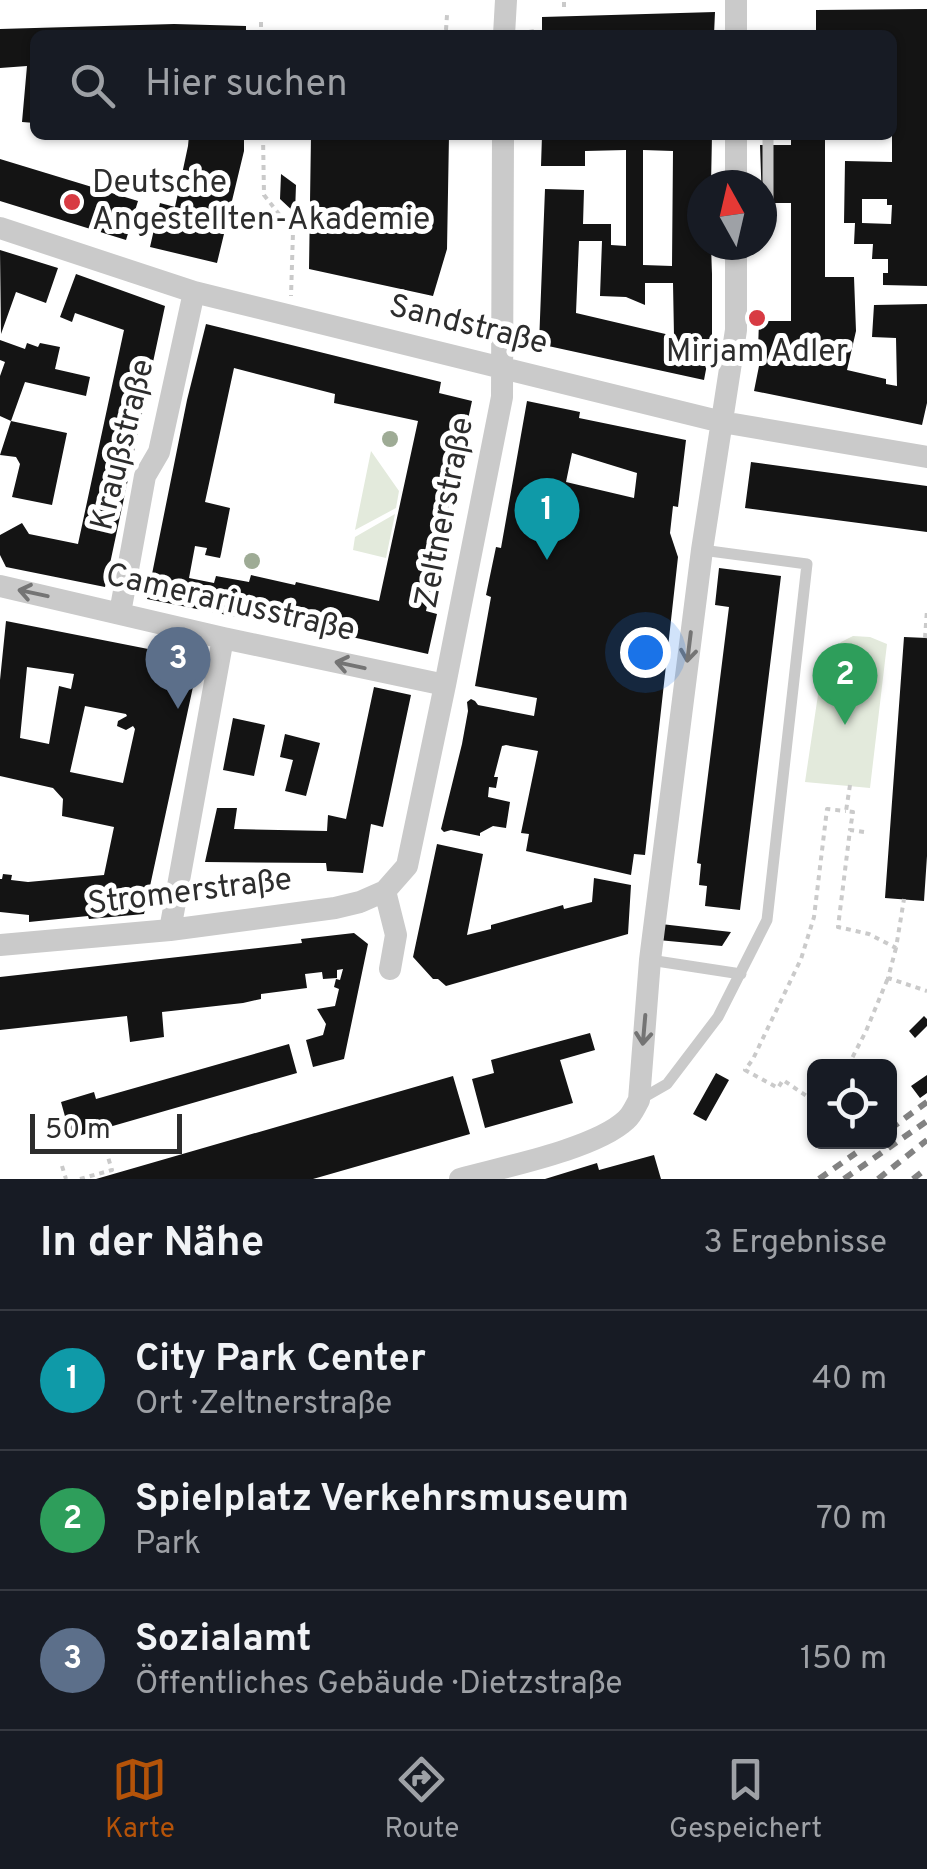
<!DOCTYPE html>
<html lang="de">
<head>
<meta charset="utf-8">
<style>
  :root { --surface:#171b24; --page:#242831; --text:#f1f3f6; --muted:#9ea1a6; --line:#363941; --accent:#b45309 }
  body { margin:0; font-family:Overpass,sans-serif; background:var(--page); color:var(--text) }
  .controls { position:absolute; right:30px; bottom:30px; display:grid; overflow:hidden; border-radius:15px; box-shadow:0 2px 8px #0004 }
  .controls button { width:90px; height:90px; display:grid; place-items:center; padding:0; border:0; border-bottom:2px solid var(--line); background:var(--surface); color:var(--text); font:50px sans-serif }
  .compass { position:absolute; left:687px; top:170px; width:90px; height:90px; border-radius:50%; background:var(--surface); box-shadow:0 2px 8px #0004; rotate:352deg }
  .scale { position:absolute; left:30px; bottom:25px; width:152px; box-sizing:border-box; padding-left:10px; border:5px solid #2d2d2d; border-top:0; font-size:28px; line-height:35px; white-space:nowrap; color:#2d2d2d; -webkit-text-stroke:8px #fff; paint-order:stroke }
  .you { position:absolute; left:645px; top:652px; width:35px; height:35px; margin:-25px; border:8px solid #fff; border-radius:50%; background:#1a73e8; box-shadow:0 0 0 15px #1a73e833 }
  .badge { display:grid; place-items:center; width:65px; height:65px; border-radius:50%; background:var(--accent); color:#fff; font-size:32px; font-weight:700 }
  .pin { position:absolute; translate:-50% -82px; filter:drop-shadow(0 2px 5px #0008) }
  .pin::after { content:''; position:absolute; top:52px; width:35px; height:30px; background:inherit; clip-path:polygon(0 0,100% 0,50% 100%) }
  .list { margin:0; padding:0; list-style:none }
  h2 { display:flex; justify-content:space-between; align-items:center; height:130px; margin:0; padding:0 40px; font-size:42px }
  h2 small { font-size:32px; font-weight:400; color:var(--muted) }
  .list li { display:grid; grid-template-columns:65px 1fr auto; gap:30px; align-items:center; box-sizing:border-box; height:140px; padding:0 40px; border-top:2px solid var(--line) }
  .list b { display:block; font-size:38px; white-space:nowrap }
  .list p { margin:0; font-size:32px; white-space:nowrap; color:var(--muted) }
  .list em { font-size:32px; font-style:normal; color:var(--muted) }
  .icon { flex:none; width:55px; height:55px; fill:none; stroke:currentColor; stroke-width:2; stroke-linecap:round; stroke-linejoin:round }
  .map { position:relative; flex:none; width:927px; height:1179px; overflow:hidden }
  .search { position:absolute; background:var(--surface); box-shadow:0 2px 8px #0004; left:30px; right:30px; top:30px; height:110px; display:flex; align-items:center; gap:25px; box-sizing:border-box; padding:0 35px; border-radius:15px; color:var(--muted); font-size:38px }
  .sheet { height:550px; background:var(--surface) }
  nav { display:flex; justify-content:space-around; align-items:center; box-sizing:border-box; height:140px; border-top:2px solid var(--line); background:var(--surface); font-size:28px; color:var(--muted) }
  nav a { display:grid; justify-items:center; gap:5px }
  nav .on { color:var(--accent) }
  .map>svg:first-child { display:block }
</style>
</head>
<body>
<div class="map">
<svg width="927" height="1179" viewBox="0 0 927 1179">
  <rect width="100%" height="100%" fill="#fff"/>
  <path fill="#e3eadc" d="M 371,451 L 399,491 L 396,508 L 355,530 Z
    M 395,514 L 386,558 L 353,550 L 355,537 Z
    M 853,636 L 870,637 L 887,644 L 870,788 L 805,782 L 822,668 L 841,642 Z"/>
  <path fill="#141414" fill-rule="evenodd" d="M 927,9 L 927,286 L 883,285 L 883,273 L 888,273 L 888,259 L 872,259 L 873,244 L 854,244 L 855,223 L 844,223 L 845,161 L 892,162 L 892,35 L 816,35 L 816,10 ZM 862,199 L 887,199 L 887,205 L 892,205 L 891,224 L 862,223 Z
    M 715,12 L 714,35 L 542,35 L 542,17 Z
    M 174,24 L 246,26 L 246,35 L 35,35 L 35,123 L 22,122 L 27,66 L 0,68 L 0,29 Z
    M 189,135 L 244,135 L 244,151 L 217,263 L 150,247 L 160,203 L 175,207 L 188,146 Z
    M 311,135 L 449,135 L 447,249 L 433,296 L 309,269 Z
    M 542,135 L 712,135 L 711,185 L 702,185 L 702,245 L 711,245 L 712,274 L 712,338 L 704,380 L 539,344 L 545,189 L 584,190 L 583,224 L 611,224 L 611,245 L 626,246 L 626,150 L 585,151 L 585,166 L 541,166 ZM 643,150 L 673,151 L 672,266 L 643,265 ZM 579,241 L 602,241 L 600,296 L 626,297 L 645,305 L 645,283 L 673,283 L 674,336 L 576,313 Z
    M 791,135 L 825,135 L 825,277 L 854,277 L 856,331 L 847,370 L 886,379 L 886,384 L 897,386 L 896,338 L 872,337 L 874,305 L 927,304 L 927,403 L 922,425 L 754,391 L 762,351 L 758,350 L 759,321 L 791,321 L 791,203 L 762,203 L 760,145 L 791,145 Z
    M 0,159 L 138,201 L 126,240 L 0,201 Z
    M 281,174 L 296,185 L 295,213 L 280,199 Z
    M 0,250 L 58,268 L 46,303 L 16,292 L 1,334 Z
    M 76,274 L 165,306 L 105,587 L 6,567 L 0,555 L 0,535 L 22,523 L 29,534 L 78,544 L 124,330 L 75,313 L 72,322 L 60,317 Z
    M 206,324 L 441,382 L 439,393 L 472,401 L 426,611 L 437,614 L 428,654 L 316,629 L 316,632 L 243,614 L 242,618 L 147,599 L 187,400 ZM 234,368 L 335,394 L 334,403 L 418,421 L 379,601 L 296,582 L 295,585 L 251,575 L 249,582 L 216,576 L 214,583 L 189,578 L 195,546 L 207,548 L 205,555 L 220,558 L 221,554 L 230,508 L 205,502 Z
    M 0,340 L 25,349 L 27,343 L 38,347 L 40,343 L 60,347 L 55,369 L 90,377 L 86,396 L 25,382 L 11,421 L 0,416 L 0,376 L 5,362 L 0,360 Z
    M 527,401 L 580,412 L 579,418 L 686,440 L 678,507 L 673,506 L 670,533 L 678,557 L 645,855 L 634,854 L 631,875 L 526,851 L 529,834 L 521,833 L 538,751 L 527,749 L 506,745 L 502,746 L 494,777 L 498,777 L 496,788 L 489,787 L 488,797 L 510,802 L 506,828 L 493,826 L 480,833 L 480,836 L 451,830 L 444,832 L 441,829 L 462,744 L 468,711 L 467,702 L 471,699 L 475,701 L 478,705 L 534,716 L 537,698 L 475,686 L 491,597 L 486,595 L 496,547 L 501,548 ZM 572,453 L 637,473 L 634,498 L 566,482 Z
    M 11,421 L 67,433 L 52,505 L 12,497 L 20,464 L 16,457 L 0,455 Z
    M 751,462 L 927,486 L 927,532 L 745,508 Z
    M 719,568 L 781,576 L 740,910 L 705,906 L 707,886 L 699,885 L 701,864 L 697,863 L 729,607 L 715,605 Z
    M 6,621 L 199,659 L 144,914 L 89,919 L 88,916 L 29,922 L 29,915 L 0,912 L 0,879 L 2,879 L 3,874 L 12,875 L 11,880 L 28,882 L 104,875 L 114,827 L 62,816 L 63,799 L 53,788 L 0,776 L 0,680 ZM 27,667 L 74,674 L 71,689 L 59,686 L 49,744 L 20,738 ZM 85,706 L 126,714 L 127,716 L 118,721 L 117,726 L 126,730 L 133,726 L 135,729 L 123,783 L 70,772 Z
    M 904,637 L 927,638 L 927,856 L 924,901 L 885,898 Z
    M 374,687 L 411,695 L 383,827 L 371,824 L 363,873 L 327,871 L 326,863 L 205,862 L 217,808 L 237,808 L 234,829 L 327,831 L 328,815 L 346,819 Z
    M 233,718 L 265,725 L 254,776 L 223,770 Z
    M 285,734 L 320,743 L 306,796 L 285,791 L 293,760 L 280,757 Z
    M 437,844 L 483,854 L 467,935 L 491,929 L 491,925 L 563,905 L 564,909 L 592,902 L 594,878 L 631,885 L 628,934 L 446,986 L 438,979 L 433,979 L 413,957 Z
    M 661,924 L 731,932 L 722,946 L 658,940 Z
    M 354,933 L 368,944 L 344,1059 L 313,1067 L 306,1040 L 323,1035 L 326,1024 L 317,1009 L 335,1006 L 339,989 L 334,987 L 336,979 L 340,980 L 343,969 L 337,970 L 337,978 L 323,979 L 322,972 L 305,974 L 307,988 L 261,994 L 261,999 L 243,1003 L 162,1012 L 164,1037 L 130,1042 L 127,1016 L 0,1030 L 0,977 L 302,943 L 301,939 Z
    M 924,1016 L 927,1019 L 927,1026 L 915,1038 L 909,1031 Z
    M 590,1033 L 595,1050 L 560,1060 L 573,1103 L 485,1128 L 472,1079 L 494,1073 L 491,1060 Z
    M 289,1044 L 297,1073 L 71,1138 L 61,1102 L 94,1092 L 96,1099 Z
    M 716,1073 L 729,1080 L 706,1121 L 693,1114 Z
    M 927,1075 L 927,1093 L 920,1098 L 911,1086 Z
    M 453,1076 L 470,1134 L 313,1179 L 96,1179 Z
    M 654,1155 L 661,1179 L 545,1179 L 597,1163 L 599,1170 Z"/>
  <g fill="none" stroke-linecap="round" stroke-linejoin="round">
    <path stroke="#cacaca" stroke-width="4" stroke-dasharray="5 5" stroke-linecap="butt" d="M 564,2 L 564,9
      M 261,22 L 261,35
      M 446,30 L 447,15
      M 529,32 L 535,31
      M 263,135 L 264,195 L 293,232 L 291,296
      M 925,638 L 927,610
      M 850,785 L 846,811 L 853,812 L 850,830
      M 864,832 L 850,830 L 838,927 L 869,934 L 896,948 L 904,899
      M 896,948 L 888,978 L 927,991
      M 848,1066 L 866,1031 L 888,978
      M 814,1101 L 783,1080 L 778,1088 L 745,1070 L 753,1059 L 801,959 L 814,917 L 827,809 L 846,811
      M 62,1166 L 66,1179
      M 80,1179 L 112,1170 L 107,1154"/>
    <path stroke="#cacaca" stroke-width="11" d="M 762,213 L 768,211 L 768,135
      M 650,960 L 741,974
      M 639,1100 L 667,1084 L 718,1017 L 767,920 L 807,564 L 702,550"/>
    <path stroke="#cacaca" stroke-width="22" d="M 736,0 L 736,35
      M 504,35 L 506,0
      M 736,185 L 736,135
      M 0,228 L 194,292 L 722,422 L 927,457
      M 0,586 L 223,638 L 445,685
      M 120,613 L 145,476 L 159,452 L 194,292
      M 385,891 L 396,935 L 390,969
      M 170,930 L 223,638
      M 0,945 L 170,930 L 335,908 L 360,902 L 385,891 L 407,866 L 445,685 L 502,397 L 503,135
      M 460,1179 C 503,1167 595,1149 626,1120 C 632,1115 635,1107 639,1100 L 650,960 L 702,550 L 736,330 L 736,245"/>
    <path stroke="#828282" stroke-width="6" stroke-dasharray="10 8" stroke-linecap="butt" d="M 890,1129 L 927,1102
      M 819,1179 L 856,1153
      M 844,1179 L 927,1121
      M 878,1179 L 927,1140
      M 913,1179 L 927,1168"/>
  </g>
  <g fill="#9eab95">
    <circle cx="390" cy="439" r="8"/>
    <circle cx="252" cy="561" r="8"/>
  </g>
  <defs><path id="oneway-shaft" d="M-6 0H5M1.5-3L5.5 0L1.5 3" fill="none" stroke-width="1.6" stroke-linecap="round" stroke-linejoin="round" transform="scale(2.5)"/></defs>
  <g stroke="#747474">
    <use href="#oneway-shaft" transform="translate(33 593) rotate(-168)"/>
    <use href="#oneway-shaft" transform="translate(689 647) rotate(97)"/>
    <use href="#oneway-shaft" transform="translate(350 665) rotate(-168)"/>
    <use href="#oneway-shaft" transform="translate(644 1030) rotate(95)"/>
  </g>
  <g fill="#d83b43" stroke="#fff" stroke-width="4">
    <circle cx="72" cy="202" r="10"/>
    <circle cx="757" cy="318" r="10"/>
  </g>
  <g text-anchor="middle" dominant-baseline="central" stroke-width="10" stroke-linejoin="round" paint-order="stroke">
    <g font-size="32" fill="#2d2d2d" stroke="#fff" text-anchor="start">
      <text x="92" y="184">Deutsche<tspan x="92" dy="37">Angestellten-Akademie</tspan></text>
      <text x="757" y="353" text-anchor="middle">Mirjam Adler</text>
    </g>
    <g font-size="32" fill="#2d2d2d" stroke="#fff">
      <text transform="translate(468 326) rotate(14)">Sandstraße</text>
      <text transform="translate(124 445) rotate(-76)">Kraußstraße</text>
      <text transform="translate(446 513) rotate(-79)">Zeltnerstraße</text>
      <text transform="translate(230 604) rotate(13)">Camerariusstraße</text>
      <text transform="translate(190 893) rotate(-7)">Stromerstraße</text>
    </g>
  </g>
</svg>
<div class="controls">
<button><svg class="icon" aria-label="locate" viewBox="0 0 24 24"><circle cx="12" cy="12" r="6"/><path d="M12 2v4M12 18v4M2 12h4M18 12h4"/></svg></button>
</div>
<svg class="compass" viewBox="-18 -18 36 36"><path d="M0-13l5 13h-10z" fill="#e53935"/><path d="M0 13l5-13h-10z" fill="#9ea1a6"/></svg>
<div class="scale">50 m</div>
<div class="you"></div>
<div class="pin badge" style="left:547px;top:560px;background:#0f9aa8">1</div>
<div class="pin badge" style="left:845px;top:725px;background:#2e9e5b">2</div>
<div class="pin badge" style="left:178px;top:709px;background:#5c6f8a">3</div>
<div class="search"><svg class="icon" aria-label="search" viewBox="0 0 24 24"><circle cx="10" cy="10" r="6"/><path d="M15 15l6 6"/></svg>Hier suchen</div>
</div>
<section class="sheet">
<h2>In der Nähe<small>3 Ergebnisse</small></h2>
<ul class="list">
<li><span class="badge" style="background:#0f9aa8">1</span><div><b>City Park Center</b><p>Ort · Zeltnerstraße</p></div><em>40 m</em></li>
<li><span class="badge" style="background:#2e9e5b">2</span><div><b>Spielplatz Verkehrsmuseum</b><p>Park</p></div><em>70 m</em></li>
<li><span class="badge" style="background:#5c6f8a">3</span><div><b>Sozialamt</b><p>Öffentliches Gebäude · Dietzstraße</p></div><em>150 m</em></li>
</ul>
</section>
<nav>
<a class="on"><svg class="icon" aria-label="map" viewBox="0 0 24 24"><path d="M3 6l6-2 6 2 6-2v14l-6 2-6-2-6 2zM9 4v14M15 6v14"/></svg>Karte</a>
<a><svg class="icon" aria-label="directions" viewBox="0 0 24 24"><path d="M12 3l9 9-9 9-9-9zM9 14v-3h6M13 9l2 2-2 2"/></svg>Route</a>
<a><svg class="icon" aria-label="saved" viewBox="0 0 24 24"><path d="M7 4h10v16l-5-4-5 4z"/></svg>Gespeichert</a>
</nav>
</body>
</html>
